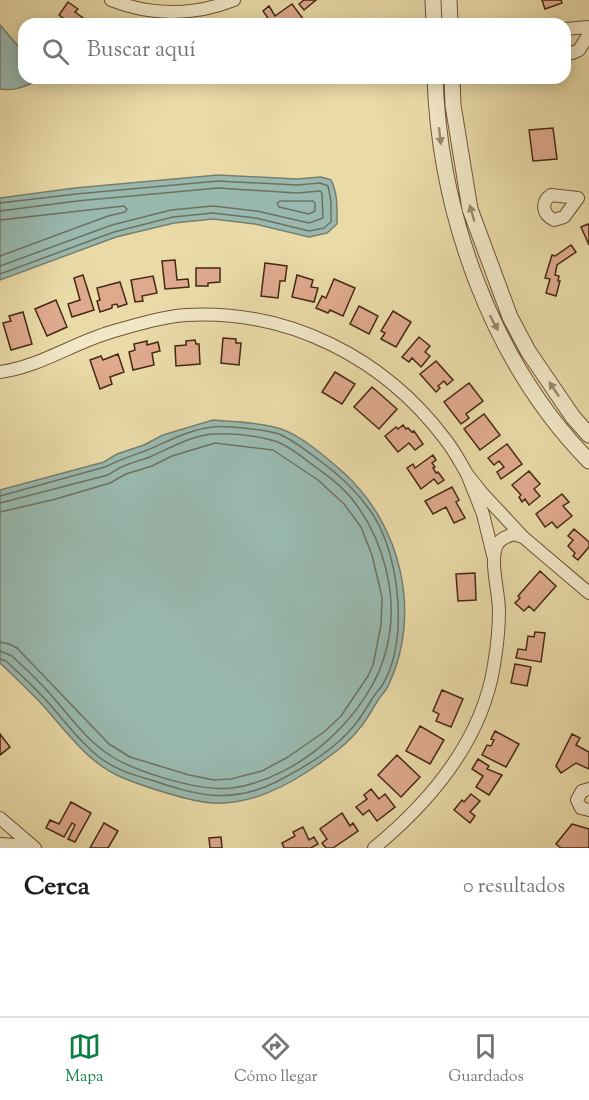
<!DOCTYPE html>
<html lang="es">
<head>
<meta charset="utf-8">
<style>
  :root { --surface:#fff; --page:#f2f2f2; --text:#202124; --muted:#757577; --line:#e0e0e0; --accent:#0b8043 }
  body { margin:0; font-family:"Sorts Mill Goudy",serif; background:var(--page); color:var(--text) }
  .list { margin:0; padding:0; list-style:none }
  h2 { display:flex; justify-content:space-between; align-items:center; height:78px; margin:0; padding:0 24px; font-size:26px }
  h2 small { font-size:20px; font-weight:400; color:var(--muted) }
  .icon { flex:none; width:33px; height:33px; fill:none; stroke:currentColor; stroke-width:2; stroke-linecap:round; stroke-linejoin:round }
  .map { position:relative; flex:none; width:589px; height:848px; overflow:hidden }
  .search { position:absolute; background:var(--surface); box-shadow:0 3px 15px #0003; left:18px; right:18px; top:18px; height:66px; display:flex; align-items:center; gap:15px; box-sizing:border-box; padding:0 21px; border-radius:18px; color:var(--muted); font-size:22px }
  .sheet { height:168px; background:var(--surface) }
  nav { display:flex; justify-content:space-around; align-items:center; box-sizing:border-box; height:84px; border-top:2px solid var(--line); background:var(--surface); font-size:16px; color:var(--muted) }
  nav a { display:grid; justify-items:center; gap:3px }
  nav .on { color:var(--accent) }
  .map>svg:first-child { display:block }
</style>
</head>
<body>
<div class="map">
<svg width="589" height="848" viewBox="0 0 589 848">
  <rect width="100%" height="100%" fill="#e9daa7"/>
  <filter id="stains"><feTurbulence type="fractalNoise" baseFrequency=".00333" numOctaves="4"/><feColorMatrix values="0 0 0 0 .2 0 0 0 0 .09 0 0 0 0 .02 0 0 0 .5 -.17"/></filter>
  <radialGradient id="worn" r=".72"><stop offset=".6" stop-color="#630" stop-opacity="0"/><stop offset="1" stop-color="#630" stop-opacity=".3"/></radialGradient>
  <path fill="#99b9af" stroke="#777f70" stroke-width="1.5" d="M 0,25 L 24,53 L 24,78 L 33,78 L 32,83 C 21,88 12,91 0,89 Z
    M 218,175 L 297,179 L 321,177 L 331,180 C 338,194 337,208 337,224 L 327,233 L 309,237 L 255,224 L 213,219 L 174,223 L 116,237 L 0,280 L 0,198 L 75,188 Z
    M 213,420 C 233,422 262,422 281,429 C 302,436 327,458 344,473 C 401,525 422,613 389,684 C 387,690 382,694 379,699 C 372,709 367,720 359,729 C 346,746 327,758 310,770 C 283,788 247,805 213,803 C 191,802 142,786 121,777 C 86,762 64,728 39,701 C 26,688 13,675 0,663 L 0,490 L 104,462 L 117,454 L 144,445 L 163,435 Z"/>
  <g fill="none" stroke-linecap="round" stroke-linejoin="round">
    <path stroke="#6e7160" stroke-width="1.5" d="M 280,201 L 313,201 L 315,203 L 315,211 L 309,214 L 279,207 L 277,203 Z
      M 0,203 L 76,194 L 218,181 L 297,185 L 320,183 L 328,186 L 331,202 L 331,222 L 324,228 L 309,231 L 256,218 L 213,213 L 173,217 L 114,232 L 0,274
      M 0,211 L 77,201 L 218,188 L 297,193 L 320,191 L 322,193 L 323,218 L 309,223 L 257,211 L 213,206 L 171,210 L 112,225 L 0,266
      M 0,220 L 124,206 L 127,209 L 125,212 L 108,216 L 0,256
      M 0,496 L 105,467 C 119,460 131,456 145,451 C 167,442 188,430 212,427 C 225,425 266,430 279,434 C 293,440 307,451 319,460 C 341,476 361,495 375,518 C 400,560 408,641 383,684 C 380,689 375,694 372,699 C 366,709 360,719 353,727 C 333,751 303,768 276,782 C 230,805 196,795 151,780 C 133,775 114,769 99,757 C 78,741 62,717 44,698 C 32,685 19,673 6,661 L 0,659
      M 0,503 L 108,475 C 113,472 118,468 124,466 C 132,462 142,460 150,457 C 170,448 192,435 215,434 C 233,433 257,436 275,441 C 287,445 300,455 310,463 C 324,473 341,485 352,499 C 384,539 399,597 387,647 C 372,713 300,779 232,788 C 199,792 131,771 105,752 C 84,737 68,714 51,695 C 39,681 25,668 12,656 L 0,651
      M 0,512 L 56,499 L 110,483 L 126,474 L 152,466 L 172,456 L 215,443 L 273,450 L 318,480 L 344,504 L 361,527 L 372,555 L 382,597 L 381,625 L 373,665 L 368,676 L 341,716 L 324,732 L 288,757 L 262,771 L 231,779 L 214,780 L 189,775 L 130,757 L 109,744 L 17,648 L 9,644 L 0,642"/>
  </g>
  <path fill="#dfa98e" stroke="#442912" stroke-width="1.5" d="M 304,0 L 316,0 L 304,10 L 299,4 Z
    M 542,0 L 561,0 L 562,3 L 545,9 Z
    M 68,2 L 78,9 L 75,12 L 83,18 L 79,24 L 71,24 L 59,15 Z
    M 292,4 L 304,20 L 299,24 L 272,24 L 263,11 L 269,6 L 275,16 Z
    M 553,128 L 557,159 L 533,161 L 529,130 Z
    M 588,224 L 589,226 L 589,245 L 581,227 Z
    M 571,245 L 576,252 L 557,265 L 555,275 L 559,276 L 558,281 L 560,281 L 556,296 L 546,293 L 550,279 L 545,278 L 552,255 L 555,256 Z
    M 175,260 L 177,280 L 188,279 L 189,287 L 165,289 L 162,261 Z
    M 265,263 L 287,266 L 285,281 L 280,281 L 278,298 L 261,296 Z
    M 196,268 L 220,268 L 220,282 L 208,283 L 208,286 L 196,286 Z
    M 83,275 L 94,310 L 72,317 L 68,304 L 80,300 L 74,278 Z
    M 297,275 L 313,280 L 311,287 L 318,288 L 314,302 L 292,297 Z
    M 153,276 L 157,293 L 142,296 L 143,301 L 135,302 L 131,280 Z
    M 334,279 L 355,288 L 343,316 L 330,310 L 328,313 L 316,308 L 322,296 L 326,298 Z
    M 120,282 L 127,304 L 118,307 L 117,304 L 112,305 L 112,308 L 100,312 L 97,301 L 100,300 L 97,288 Z
    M 56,300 L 67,327 L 47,336 L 35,309 Z
    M 359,306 L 378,316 L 369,334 L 350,324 Z
    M 393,311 L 411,322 L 396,347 L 381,339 L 385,333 L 381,331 Z
    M 23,312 L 32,344 L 11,350 L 3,323 L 11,321 L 9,316 Z
    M 419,337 L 430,346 L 425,352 L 430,356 L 421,367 L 412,358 L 409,362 L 402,357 Z
    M 223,338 L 236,339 L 236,343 L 241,343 L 239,365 L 221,363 Z
    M 195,340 L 196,344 L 199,344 L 200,364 L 176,366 L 175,346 L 186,345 L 186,341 Z
    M 147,341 L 147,345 L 158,342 L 160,351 L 152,353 L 154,365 L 133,370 L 129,352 L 135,350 L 134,344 Z
    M 118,354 L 124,372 L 110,377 L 112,384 L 100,389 L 90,360 L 101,356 L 103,360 Z
    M 436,361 L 453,380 L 447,385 L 444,381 L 438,386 L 440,388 L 436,392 L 420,374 Z
    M 335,372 L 355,384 L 342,404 L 322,392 Z
    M 469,383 L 483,401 L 466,414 L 469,418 L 461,424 L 444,402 Z
    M 372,387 L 397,409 L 379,429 L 354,407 Z
    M 484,414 L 500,435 L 480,450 L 464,429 Z
    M 403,425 L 406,429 L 408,428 L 412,432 L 414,431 L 423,444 L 415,450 L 409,443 L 398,452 L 385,436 L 396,427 L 398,429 Z
    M 507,444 L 522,464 L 501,479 L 497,472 L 504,467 L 499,461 L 494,465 L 488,458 Z
    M 433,455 L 436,460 L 432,463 L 435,467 L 433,468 L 436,473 L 438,472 L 444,480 L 438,484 L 434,479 L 421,489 L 407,468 L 413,464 L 415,468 Z
    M 529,471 L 540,484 L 534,489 L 540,496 L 529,505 L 525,499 L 522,502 L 519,497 L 521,495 L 512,485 Z
    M 452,487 L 459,500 L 456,502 L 465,518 L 454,523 L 446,507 L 433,514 L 425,501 Z
    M 562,494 L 569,502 L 563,506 L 572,516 L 557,528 L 552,522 L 545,527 L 536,514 Z
    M 574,529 L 589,542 L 589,547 L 578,560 L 573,556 L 575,553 L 568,546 L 573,540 L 568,536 Z
    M 540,571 L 556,586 L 534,611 L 529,606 L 524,611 L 515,603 L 520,598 L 518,596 Z
    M 475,573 L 476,600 L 458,601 L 456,574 Z
    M 535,632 L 545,633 L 541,662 L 516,658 L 518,649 L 526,650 L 528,636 L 534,637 Z
    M 515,664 L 531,667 L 527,686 L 511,683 Z
    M 442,690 L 463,699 L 451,727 L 436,721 L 439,714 L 433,711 Z
    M 420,726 L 444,740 L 430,764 L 406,751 Z
    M 495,731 L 519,744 L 506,767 L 482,755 L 487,745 L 491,746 L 494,740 L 491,739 Z
    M 0,734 L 10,747 L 0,755 Z
    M 572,734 L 580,738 L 576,745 L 589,752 L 589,769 L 576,763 L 561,773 L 556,766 Z
    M 397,755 L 420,777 L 401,797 L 378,775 Z
    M 478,759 L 489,766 L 487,769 L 502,775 L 489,795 L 476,787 L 483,776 L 472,769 Z
    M 371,789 L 379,799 L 385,794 L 395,807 L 377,821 L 369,810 L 363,815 L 356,807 L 367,799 L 364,795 Z
    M 471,794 L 480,801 L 470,812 L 475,816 L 470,823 L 454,810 L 462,800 L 464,802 Z
    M 71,802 L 91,813 L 75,842 L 68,839 L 75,825 L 72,823 L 64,837 L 46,828 L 50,820 L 59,824 Z
    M 342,813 L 350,826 L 353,823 L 358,831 L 333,848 L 326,848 L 322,843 L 327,839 L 320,829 Z
    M 104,823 L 118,831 L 108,848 L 90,848 Z
    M 572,824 L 589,829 L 589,848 L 561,848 L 556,844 Z
    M 303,827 L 309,840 L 314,837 L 318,844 L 311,848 L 284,848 L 282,843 L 295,836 L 293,832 Z
    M 221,837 L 222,848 L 210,848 L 209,838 Z"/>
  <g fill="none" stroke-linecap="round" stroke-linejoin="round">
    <defs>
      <path id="minor" d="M 111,0 C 151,16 194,16 234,0
        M 565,29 L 589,27
        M 565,50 L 572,53 L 579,50 L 589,34
        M 551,195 L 578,198 L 564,217 L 554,220 C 542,214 541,202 551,195 Z
        M 0,372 C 39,367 73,343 111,332 C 135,325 161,317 186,315 C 289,309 384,358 445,439 C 454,450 460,462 467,474
        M 493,555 L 483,514 L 467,474 L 483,494 L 523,537
        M 589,789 L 582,791 L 577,800 L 581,808 L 589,810
        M 0,818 L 35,848
        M 0,844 L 32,846
        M 374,848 C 431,801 482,741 494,665 C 497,647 499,629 499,611 C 499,592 490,564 496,547 C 499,539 506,537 514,534 L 523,537 L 589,593"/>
      <path id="tertiary" d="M 433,0 L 434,24
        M 449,0 L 450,24
        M 435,78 C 440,215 492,362 589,461
        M 452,78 L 453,105 L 470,209 L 510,317 L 528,351 L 573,417 L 589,435"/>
    </defs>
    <use href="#minor" stroke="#6d5537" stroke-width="14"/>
    <use href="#tertiary" stroke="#6d5537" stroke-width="17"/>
    <use href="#minor" stroke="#f1e7c6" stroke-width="12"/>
    <use href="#tertiary" stroke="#f1e7c6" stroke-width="15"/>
  </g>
  <defs><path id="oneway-solid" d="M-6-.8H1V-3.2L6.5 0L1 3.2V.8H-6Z" transform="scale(1.5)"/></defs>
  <g fill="#9a886c">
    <use href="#oneway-solid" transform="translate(440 136) rotate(83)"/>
    <use href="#oneway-solid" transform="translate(472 213) rotate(-106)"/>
    <use href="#oneway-solid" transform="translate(494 323) rotate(62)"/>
    <use href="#oneway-solid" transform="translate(554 389) rotate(-124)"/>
  </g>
  <rect width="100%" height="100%" filter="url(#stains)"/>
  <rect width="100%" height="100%" fill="url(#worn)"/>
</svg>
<div class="search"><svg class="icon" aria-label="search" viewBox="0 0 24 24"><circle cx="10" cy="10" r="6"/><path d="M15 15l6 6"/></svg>Buscar aquí</div>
</div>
<section class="sheet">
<h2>Cerca<small>0 resultados</small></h2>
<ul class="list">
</ul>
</section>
<nav>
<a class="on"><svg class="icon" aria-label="map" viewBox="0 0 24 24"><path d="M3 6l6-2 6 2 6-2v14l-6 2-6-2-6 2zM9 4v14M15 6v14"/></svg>Mapa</a>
<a><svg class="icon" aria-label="directions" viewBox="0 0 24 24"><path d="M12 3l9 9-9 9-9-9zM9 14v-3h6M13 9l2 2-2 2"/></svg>Cómo llegar</a>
<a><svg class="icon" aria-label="saved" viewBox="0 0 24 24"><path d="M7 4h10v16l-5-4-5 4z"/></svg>Guardados</a>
</nav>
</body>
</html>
